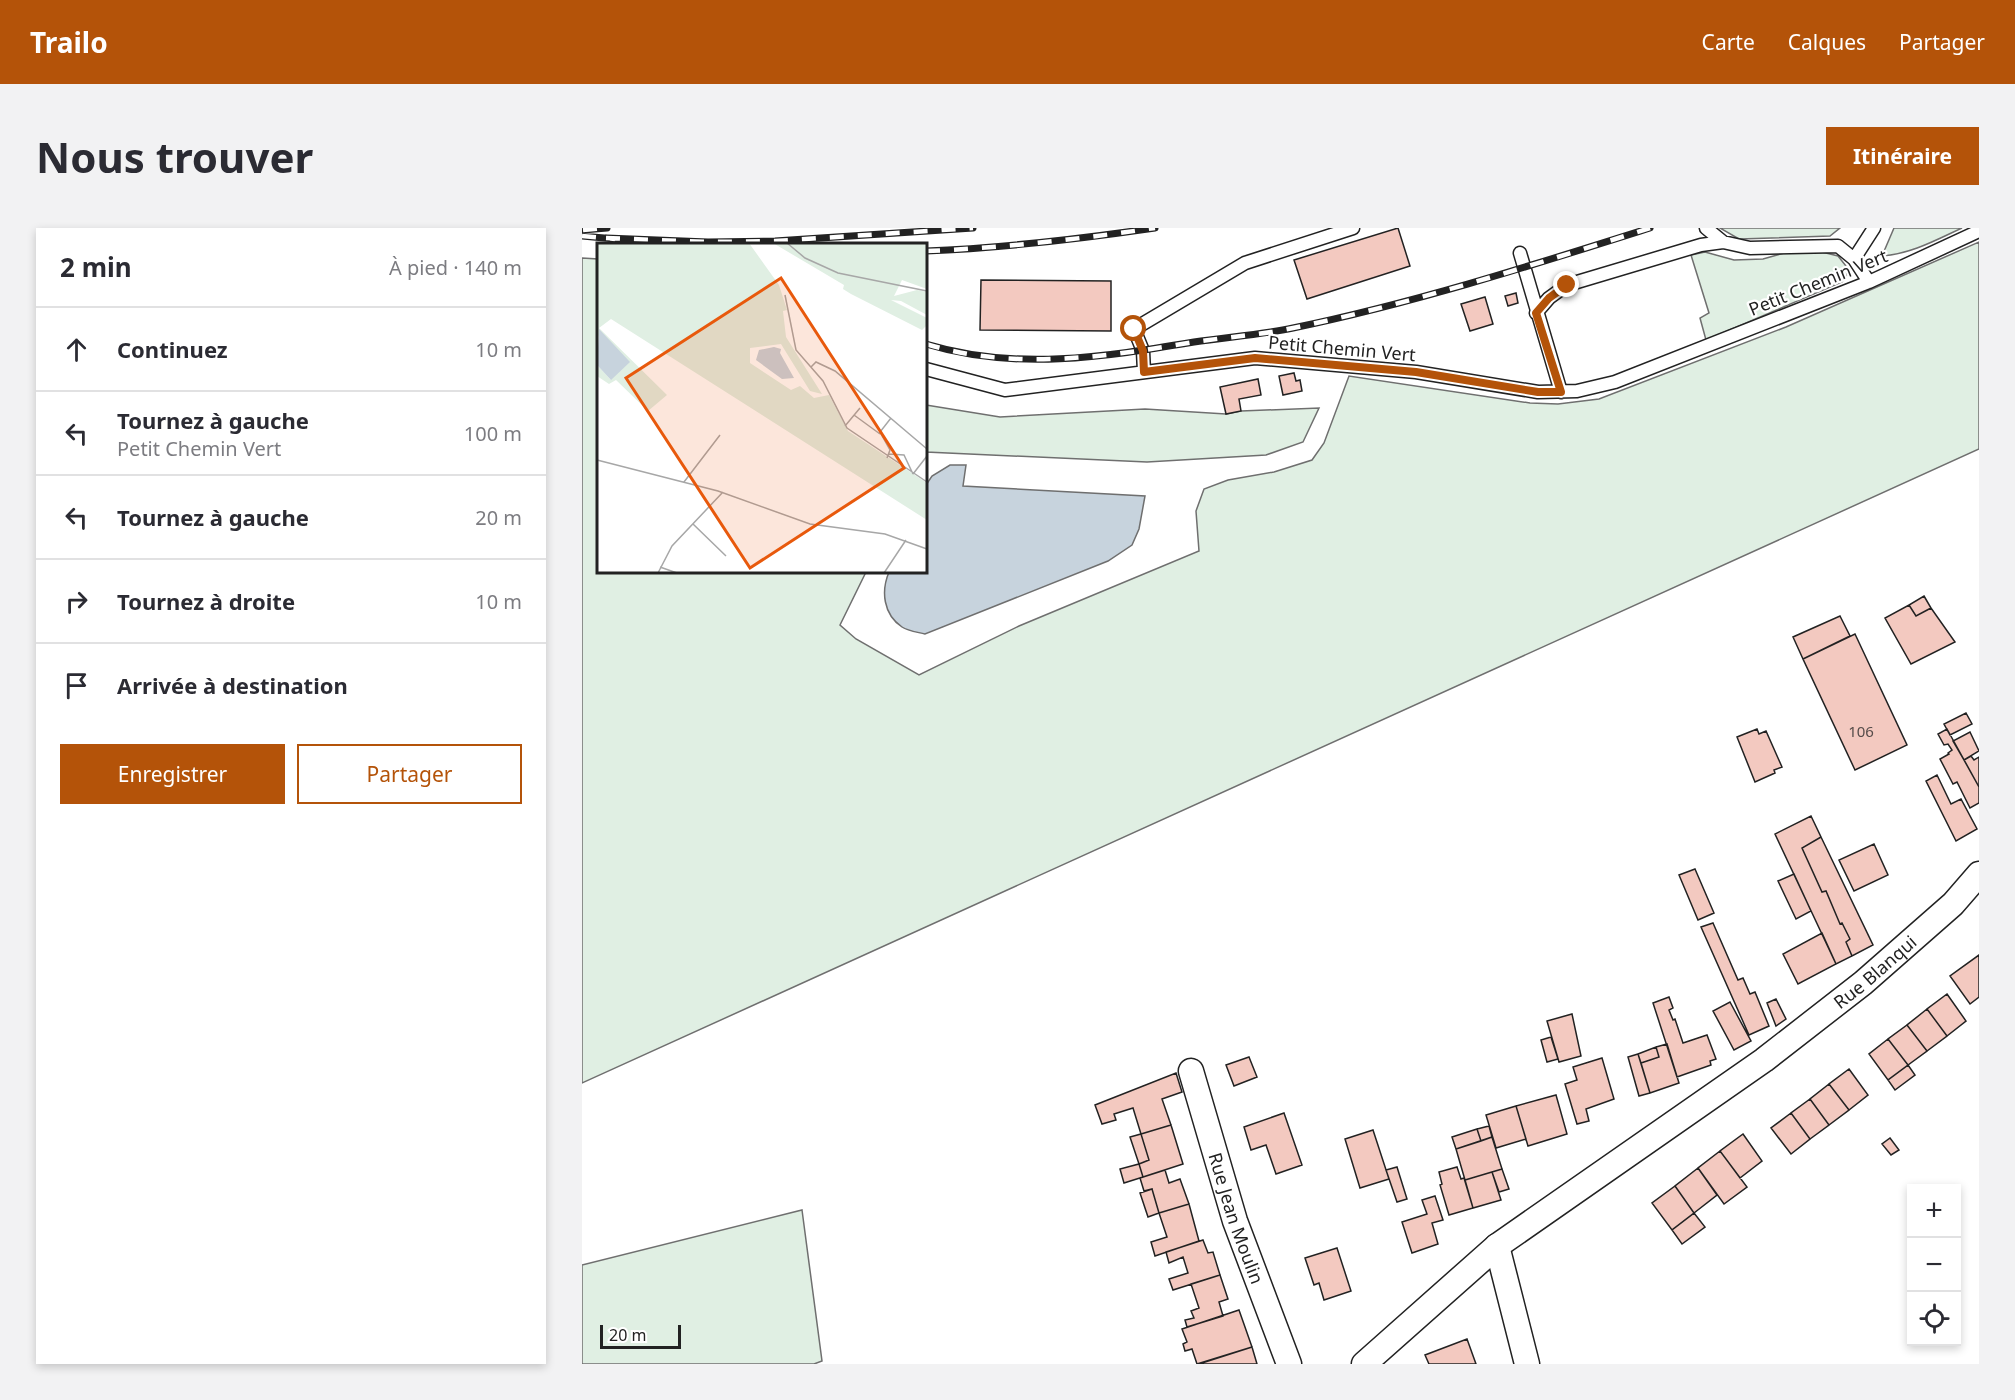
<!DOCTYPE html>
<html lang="fr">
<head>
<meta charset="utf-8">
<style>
  :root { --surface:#fff; --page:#f2f2f3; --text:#2b2b33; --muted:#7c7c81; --line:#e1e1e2; --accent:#b45309 }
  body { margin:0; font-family:"Noto Sans",sans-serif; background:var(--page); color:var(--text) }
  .controls { position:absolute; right:18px; bottom:18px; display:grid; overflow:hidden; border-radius:0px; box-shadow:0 3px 9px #0003 }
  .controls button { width:54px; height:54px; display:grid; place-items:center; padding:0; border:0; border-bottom:2px solid var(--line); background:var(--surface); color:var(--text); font:30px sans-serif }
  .scale { position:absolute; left:18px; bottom:15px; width:81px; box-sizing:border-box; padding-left:6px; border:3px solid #222; border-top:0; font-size:16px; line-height:21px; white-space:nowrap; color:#222; -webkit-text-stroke:4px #fff; paint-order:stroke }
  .stop { position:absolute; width:18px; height:18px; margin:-14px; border:4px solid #b45309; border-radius:50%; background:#fff }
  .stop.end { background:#b45309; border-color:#fff; box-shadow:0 2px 6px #0008 }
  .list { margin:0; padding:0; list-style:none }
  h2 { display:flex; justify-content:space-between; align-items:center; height:78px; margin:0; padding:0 24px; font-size:26px }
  h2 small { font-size:20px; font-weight:400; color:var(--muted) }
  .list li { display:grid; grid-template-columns:39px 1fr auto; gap:18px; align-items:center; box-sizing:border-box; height:84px; padding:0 24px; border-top:2px solid var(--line) }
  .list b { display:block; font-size:22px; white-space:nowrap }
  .list p { margin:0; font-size:20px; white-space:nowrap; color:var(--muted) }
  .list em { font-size:20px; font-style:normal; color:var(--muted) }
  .actions { display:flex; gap:12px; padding:18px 24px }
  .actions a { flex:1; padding:14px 0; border:2px solid var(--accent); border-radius:0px; text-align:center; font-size:21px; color:var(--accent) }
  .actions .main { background:var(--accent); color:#fff }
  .icon { flex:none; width:33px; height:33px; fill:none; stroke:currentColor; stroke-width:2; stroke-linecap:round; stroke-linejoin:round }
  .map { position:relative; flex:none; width:1397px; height:1136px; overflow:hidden; border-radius:0px }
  header { display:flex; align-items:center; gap:36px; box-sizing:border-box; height:84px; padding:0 30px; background:var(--accent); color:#fff }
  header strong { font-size:28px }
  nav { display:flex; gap:33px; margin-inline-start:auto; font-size:21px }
  .intro { display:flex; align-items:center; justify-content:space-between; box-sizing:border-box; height:144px; padding:0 36px }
  h1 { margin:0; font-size:42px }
  .button { padding:15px 27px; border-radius:0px; background:var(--accent); color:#fff; font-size:21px; font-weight:700 }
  main { display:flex; gap:36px; padding:0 36px }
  aside { flex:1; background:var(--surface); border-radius:0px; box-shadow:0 3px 9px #0003 }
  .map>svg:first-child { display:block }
</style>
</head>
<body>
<header>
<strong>Trailo</strong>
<nav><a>Carte</a><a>Calques</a><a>Partager</a></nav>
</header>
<div class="intro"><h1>Nous trouver</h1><a class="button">Itinéraire</a></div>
<main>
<aside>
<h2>2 min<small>À pied · 140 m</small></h2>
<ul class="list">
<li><svg class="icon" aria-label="ahead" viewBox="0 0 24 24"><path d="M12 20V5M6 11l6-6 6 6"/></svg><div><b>Continuez</b></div><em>10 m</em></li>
<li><svg class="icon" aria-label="left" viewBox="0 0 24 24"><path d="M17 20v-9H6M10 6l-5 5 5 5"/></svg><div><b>Tournez à gauche</b><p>Petit Chemin Vert</p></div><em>100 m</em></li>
<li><svg class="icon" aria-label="left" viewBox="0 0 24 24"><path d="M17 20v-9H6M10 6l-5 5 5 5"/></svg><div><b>Tournez à gauche</b></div><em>20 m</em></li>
<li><svg class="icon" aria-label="right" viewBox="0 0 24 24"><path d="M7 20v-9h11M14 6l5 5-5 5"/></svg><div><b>Tournez à droite</b></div><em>10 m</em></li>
<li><svg class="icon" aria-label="arrive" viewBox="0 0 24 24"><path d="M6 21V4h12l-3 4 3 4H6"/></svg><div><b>Arrivée à destination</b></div></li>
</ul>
<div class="actions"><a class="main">Enregistrer</a><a>Partager</a></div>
</aside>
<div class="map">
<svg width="1397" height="1136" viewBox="0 0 1397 1136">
  <rect width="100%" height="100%" fill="#fff"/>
  <path fill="#e0efe3" stroke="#6f6f6f" stroke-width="1.5" d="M 1138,0 L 1258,0 L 1248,8 L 1157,11 Z
    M 1312,0 L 1380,0 C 1354,12 1329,26 1300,28 Z
    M 1397,14 L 1397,221 L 0,855 L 0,30 L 16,31 L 16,344 L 284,344 L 258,397 L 274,411 L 337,447 L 437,398 L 617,323 L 614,283 L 622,261 L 646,252 L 692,244 L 730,232 L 742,215 L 767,148 L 948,175 L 976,176 L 1017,171 L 1204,99 Z
    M 1123,24 L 1152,32 L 1181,31 L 1202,25 L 1240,24 L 1256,28 L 1264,38 L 1265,47 L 1260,54 L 1124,112 L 1118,90 L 1127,85 L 1109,27 Z
    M 344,177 L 418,189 L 563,181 L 644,186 L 659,183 L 737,180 L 721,214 L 684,227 L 565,234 L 344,224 Z
    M 220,982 L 240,1133 L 232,1136 L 0,1136 L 0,1037 Z"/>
  <path fill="#c7d3dd" stroke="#6f6f6f" stroke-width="1.5" d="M 368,237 L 384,237 L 381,258 L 563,268 L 557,301 L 550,317 L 526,333 L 343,406 C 335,404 326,403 320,399 C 301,386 299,363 307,344 L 344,344 L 344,257 L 350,248 Z"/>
  <path fill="#f3c9c0" stroke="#222" stroke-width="1.5" d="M 816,0 L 828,38 L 725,71 L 712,32 Z
    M 399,52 L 529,53 L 529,103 L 398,102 Z
    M 934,65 L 936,75 L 926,78 L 923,68 Z
    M 903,69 L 911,96 L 888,103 L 879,76 Z
    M 712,145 L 714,153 L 718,152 L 720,163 L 701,167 L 697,148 Z
    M 676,151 L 679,167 L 657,171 L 659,183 L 644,186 L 638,159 Z
    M 1342,368 L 1349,380 L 1334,388 L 1327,377 Z
    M 1327,377 L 1334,388 L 1349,380 L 1373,414 L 1329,436 L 1303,390 Z
    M 1258,388 L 1268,408 L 1221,431 L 1211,409 Z
    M 1273,406 L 1325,517 L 1273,542 L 1221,431 Z
    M 1384,485 L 1390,496 L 1368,507 L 1362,496 Z
    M 1175,501 L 1177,506 L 1184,503 L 1200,539 L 1192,542 L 1193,545 L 1173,554 L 1155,509 Z
    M 1365,501 L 1397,559 L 1397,575 L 1388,580 L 1375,554 L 1371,556 L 1358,531 L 1367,526 L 1366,525 L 1370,522 L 1366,516 L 1362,517 L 1356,506 Z
    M 1388,504 L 1397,523 L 1382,532 L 1371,513 Z
    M 1389,528 L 1392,532 L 1397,529 L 1397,559 L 1382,532 Z
    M 1355,547 L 1369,576 L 1379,571 L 1395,601 L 1374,613 L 1344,553 Z
    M 1229,588 L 1239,609 L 1220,620 L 1240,664 L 1244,663 L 1258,696 L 1260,695 L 1268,711 L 1264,714 L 1270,728 L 1254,736 L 1193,606 Z
    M 1239,609 L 1291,717 L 1270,728 L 1264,714 L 1268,711 L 1260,695 L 1258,696 L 1244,663 L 1240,664 L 1220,620 Z
    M 1292,616 L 1306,647 L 1272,663 L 1257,632 Z
    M 1113,641 L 1132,685 L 1116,692 L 1097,647 Z
    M 1212,646 L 1229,683 L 1214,691 L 1196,653 Z
    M 1131,695 L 1156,752 L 1161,750 L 1168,766 L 1173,764 L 1187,798 L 1167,807 L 1119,699 Z
    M 1240,705 L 1254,736 L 1216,756 L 1201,726 Z
    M 1397,727 L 1397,769 L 1388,776 L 1368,748 Z
    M 1365,766 L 1384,793 L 1365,808 L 1345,781 Z
    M 1087,769 L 1091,780 L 1087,782 L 1091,792 L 1093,791 L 1101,815 L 1125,807 L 1134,831 L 1128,833 L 1129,837 L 1095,849 L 1071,775 Z
    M 1194,771 L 1204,791 L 1194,798 L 1185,775 Z
    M 1148,774 L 1169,813 L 1152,822 L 1131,783 Z
    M 1345,781 L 1365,808 L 1345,823 L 1325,797 Z
    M 990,786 L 999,828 L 977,834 L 965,793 Z
    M 1325,797 L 1345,823 L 1326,837 L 1306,811 Z
    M 969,809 L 976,831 L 965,834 L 959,812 Z
    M 1306,811 L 1326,837 L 1306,852 L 1287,826 Z
    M 1085,816 L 1097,855 L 1068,865 L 1059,835 L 1077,829 L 1074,819 Z
    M 1074,819 L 1077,829 L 1059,835 L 1056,826 Z
    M 1056,826 L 1068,865 L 1057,868 L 1046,829 Z
    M 667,829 L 675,849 L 652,858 L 644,837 Z
    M 1020,830 L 1032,871 L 1004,881 L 1007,893 L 995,896 L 983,856 L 995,852 L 991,839 Z
    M 1326,837 L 1333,847 L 1313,862 L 1306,852 Z
    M 1267,841 L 1286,867 L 1267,882 L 1247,856 Z
    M 594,845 L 600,864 L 580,871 L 589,897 L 559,906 L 551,880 L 532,886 L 534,892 L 520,896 L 513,877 Z
    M 1247,856 L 1267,882 L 1247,897 L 1228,871 Z
    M 974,867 L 985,906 L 946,918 L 934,878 Z
    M 1228,871 L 1247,897 L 1228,911 L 1209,885 Z
    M 934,878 L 944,911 L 914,920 L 904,887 Z
    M 702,885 L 720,937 L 694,946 L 684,917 L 669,922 L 662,899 Z
    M 1209,885 L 1228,911 L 1209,926 L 1189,900 Z
    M 589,897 L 601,936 L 561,949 L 557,936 L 567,932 L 559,906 Z
    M 907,898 L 910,909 L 899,913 L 895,901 Z
    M 895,901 L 899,913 L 874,921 L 870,909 Z
    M 791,902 L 807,951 L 778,960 L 763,911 Z
    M 559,906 L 567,932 L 557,936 L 548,909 Z
    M 1161,906 L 1180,933 L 1158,950 L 1138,923 Z
    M 910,909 L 920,941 L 883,952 L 874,921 Z
    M 1308,910 L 1317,922 L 1309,927 L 1300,916 Z
    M 1138,923 L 1165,959 L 1142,976 L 1116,940 Z
    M 557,936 L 561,949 L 542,955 L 538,941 Z
    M 815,939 L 825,971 L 815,974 L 804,942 Z
    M 875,939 L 879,951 L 882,950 L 891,980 L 867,987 L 858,957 L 860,956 L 857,944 Z
    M 1116,940 L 1135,967 L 1112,985 L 1093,958 Z
    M 920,941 L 927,961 L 917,964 L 910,944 Z
    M 583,942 L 587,955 L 598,951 L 607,976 L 577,985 L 570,961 L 562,963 L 558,950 Z
    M 910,944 L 919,972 L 891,980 L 883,952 Z
    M 1093,958 L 1112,985 L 1090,1002 L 1070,975 Z
    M 570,961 L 577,985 L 566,989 L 558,965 Z
    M 853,968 L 861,992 L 850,995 L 856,1016 L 830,1025 L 820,994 L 845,986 L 840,972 Z
    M 607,976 L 617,1013 L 573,1028 L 569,1014 L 585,1009 L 577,985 Z
    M 1112,985 L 1123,999 L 1100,1016 L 1090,1002 Z
    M 621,1012 L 626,1025 L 631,1024 L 638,1047 L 591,1062 L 587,1051 L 606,1045 L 601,1029 L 587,1035 L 584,1024 Z
    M 755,1020 L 769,1063 L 742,1072 L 737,1055 L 732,1057 L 723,1030 Z
    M 638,1047 L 646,1071 L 637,1074 L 641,1088 L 605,1099 L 603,1092 L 612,1090 L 609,1083 L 617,1080 L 609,1056 Z
    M 657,1082 L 670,1119 L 615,1136 L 610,1121 L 603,1123 L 601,1116 L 605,1114 L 600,1101 Z
    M 885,1111 L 894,1136 L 847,1136 L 843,1127 Z
    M 670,1119 L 675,1136 L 617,1136 Z"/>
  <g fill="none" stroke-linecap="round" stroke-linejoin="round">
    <defs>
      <path id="lane" d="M 1124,0 L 1141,14 L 1168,20 L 1256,18 L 1272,31 L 1287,54
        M 938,25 L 979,164
        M 1272,31 L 1292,0
        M 954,85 L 967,70 L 985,57 L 1119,17 L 1141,14
        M 344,141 L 423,162 L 673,130 L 834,144 L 956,164 L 995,163 L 1033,154 L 1287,54 L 1397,3
        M 562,144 L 561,123 L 552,101 L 663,35 L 771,0"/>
      <g id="street">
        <path id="s1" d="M 609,843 L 653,993 L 707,1136"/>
        <path d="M 915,1018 L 945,1136"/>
        <path id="s2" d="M 782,1136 L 915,1018 L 1182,832 L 1281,755 L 1371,676 L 1397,646"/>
      </g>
    </defs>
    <use href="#lane" stroke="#222" stroke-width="15"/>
    <use href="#street" stroke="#222" stroke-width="27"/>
    <use href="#lane" stroke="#fff" stroke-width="12"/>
    <use href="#street" stroke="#fff" stroke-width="24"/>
    <defs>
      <path id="rail" d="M 1,2 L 25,0
        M 0,8 L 33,11
        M 24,10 L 126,14 L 193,13 L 391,0
        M 344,23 C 421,20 497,11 573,0
        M 344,116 C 433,143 522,129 612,114 C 645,109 678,107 711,100 C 832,75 951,37 1068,0"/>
    </defs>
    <use href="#rail" stroke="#222" stroke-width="7"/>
    <use href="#rail" stroke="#fff" stroke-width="4.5" stroke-dasharray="14" stroke-linecap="butt"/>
  </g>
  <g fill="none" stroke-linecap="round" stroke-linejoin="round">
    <path stroke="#b45309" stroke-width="8" d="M 552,101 L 561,123 L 562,144 L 673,130 L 834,144 L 956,164 L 979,164 L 954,85 L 967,70 L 985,57"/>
  </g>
  <g text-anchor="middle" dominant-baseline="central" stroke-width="4.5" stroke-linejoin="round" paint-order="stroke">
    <g font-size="15" fill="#564c4a">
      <text x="1279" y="503">106</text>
    </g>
    <g font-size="18" fill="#222" stroke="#fff">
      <text transform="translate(1236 54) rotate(-22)">Petit Chemin Vert</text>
      <text transform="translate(760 120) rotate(5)">Petit Chemin Vert</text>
      <text stroke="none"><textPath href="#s2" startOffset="645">Rue Blanqui</textPath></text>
      <text stroke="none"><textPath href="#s1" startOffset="154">Rue Jean Moulin</textPath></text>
    </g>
  </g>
  <g transform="translate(15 15)">
    <rect width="330" height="330" fill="#fff"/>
    <path d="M 0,0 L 152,0 L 182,42 L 190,67 L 186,68 L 189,94 L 225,151 L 213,148 L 184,101 L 153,105 L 153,120 L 194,147 L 203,143 L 217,155 L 232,152 L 251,188 L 330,240 L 330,277 L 14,76 L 2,85 L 70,152 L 51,168 L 19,137 L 12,141 L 0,133 L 0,122 L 14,137 L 0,88 ZM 176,0 L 330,0 L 330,46 L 305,37 L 297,53 L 320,47 L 330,49 L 330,72 L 304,58 L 294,57 L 330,75 L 330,82 L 325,87 L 254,51 L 246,46 L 247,42 Z" fill="#e0efe3"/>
    <path d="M 2,86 L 33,119 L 14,137 L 0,122 ZM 177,104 L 184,106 L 183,110 L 197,135 L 185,136 L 159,117 L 162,107 Z" fill="#c7d3dd"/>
    <path fill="none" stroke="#a7a7a7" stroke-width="1.5" d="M 190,0 L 208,15 L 241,30 L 330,48M 188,52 L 199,107 L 226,138 L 250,185 L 330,239M 214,124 L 219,119 L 238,128 L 330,206M 257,172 L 283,191M 248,183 L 263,165M 292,211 L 307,212 L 316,231M 290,215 L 293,207 L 283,189 L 294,175M 0,217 L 121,248 L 213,281 L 288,291 L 330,306M 316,231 L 330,213M 87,239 L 123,192M 96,281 L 129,313M 63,324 L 80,330M 61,330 L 75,303 L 126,249M 287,330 L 309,297"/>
    <path fill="#e8590c" fill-opacity="0.15" stroke="#e8590c" stroke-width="3" d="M 184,35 L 307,225 L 153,325 L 29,135 Z"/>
    <rect width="330" height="330" fill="none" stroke="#222" stroke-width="3"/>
  </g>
</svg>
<div class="controls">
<button>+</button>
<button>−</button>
<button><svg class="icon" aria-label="locate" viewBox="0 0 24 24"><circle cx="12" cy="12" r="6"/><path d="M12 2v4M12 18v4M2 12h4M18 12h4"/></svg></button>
</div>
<div class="scale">20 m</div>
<div class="stop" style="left:552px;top:101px"></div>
<div class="stop end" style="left:985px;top:57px"></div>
</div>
</main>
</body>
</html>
